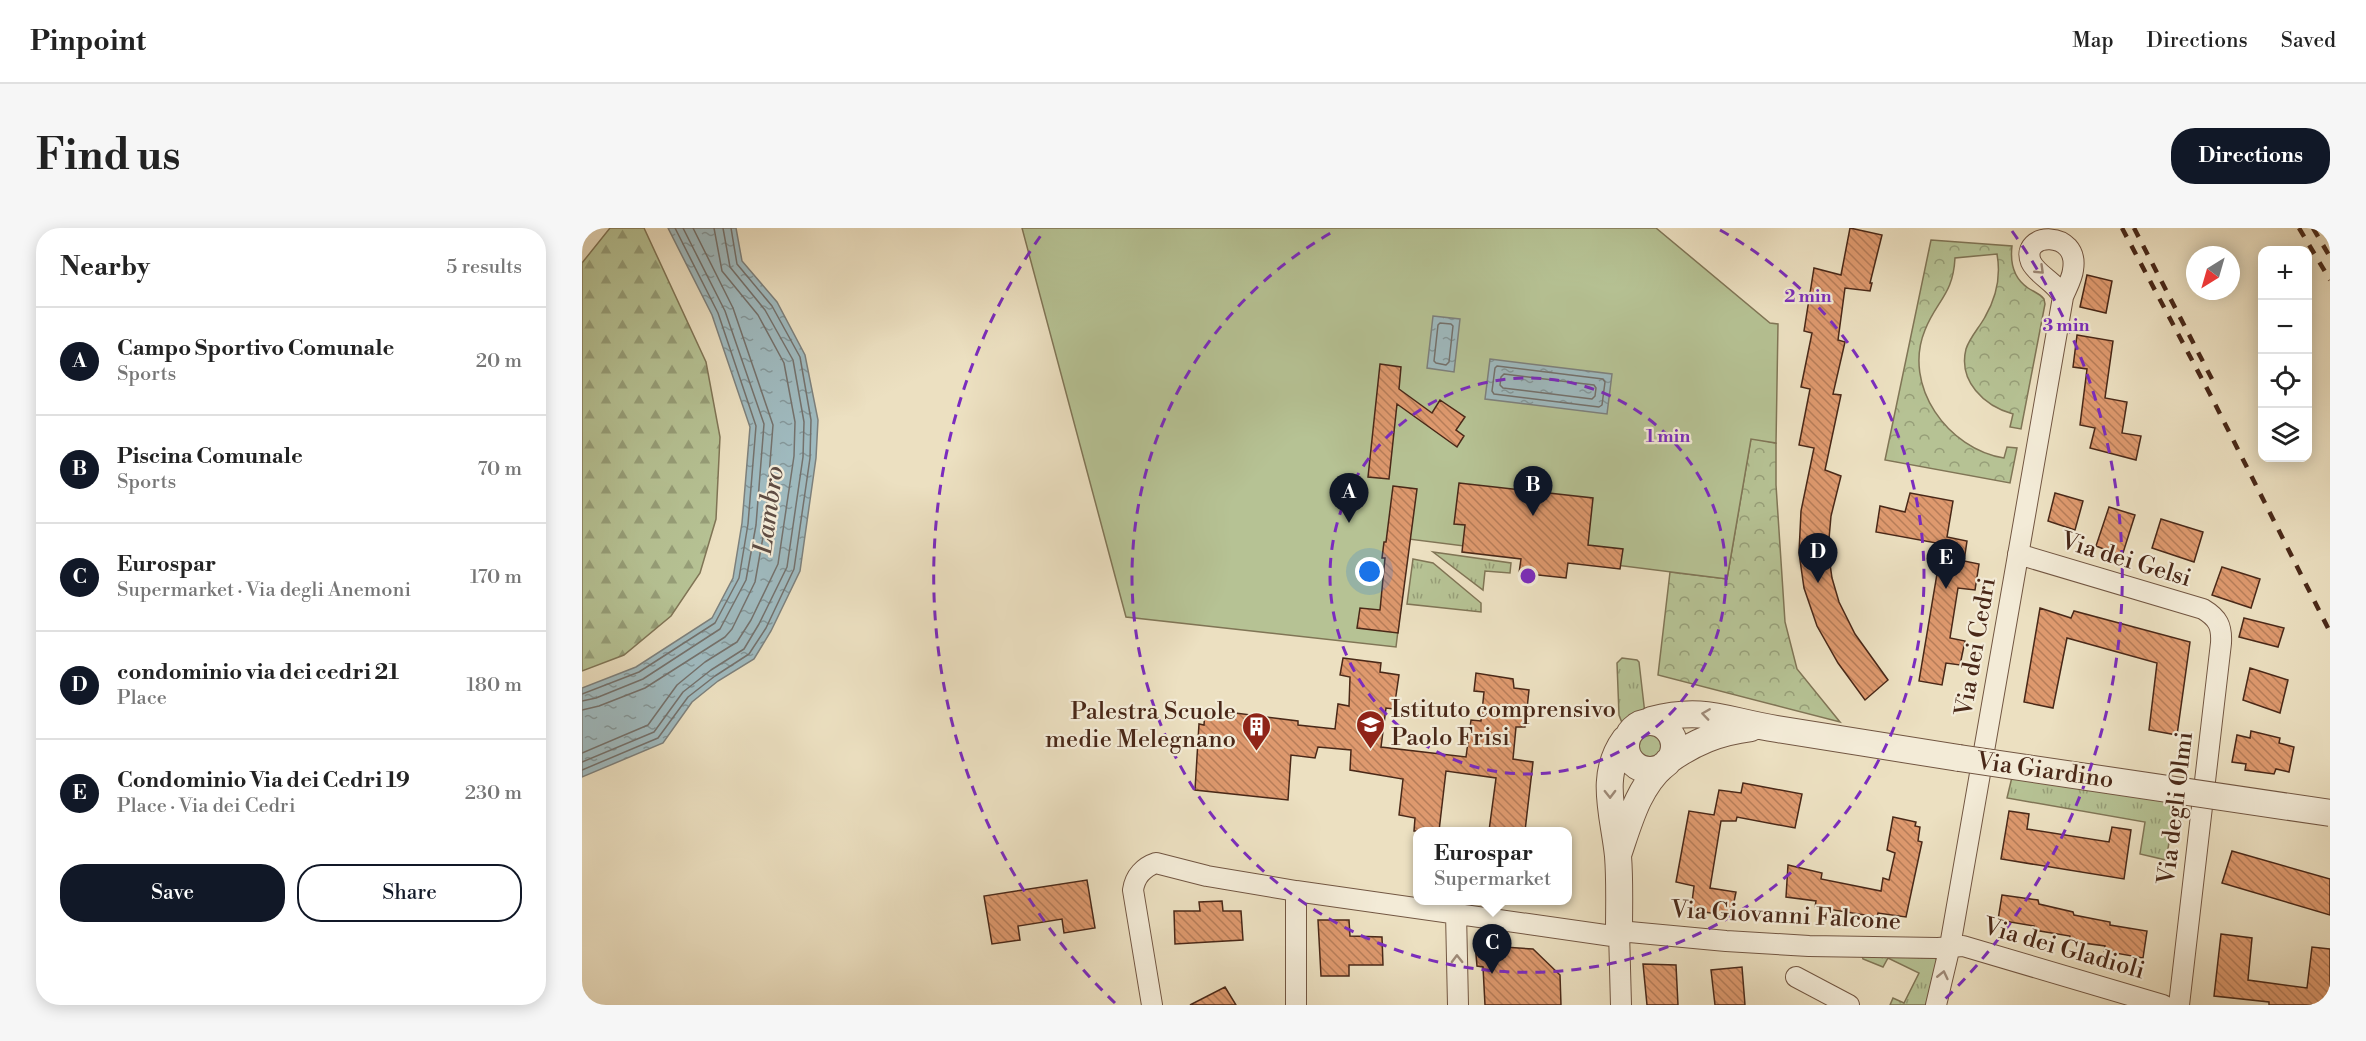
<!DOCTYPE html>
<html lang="en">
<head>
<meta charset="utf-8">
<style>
  :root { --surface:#fff; --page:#f6f6f6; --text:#222; --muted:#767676; --line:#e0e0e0; --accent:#111827 }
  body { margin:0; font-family:"Libre Bodoni",serif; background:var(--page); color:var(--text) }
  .controls { position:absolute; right:18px; top:18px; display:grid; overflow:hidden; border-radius:12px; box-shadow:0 3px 15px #0003 }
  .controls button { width:54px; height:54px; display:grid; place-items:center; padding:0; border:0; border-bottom:2px solid var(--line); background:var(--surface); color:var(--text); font:30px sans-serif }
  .compass { position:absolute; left:1604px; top:18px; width:54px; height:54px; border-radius:50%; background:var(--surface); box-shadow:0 3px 15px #0003; rotate:217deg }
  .you { position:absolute; left:788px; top:344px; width:21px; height:21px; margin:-15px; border:4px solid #fff; border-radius:50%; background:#1a73e8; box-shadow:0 0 0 9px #1a73e833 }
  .badge { display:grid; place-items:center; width:39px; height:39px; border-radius:50%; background:var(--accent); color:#fff; font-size:20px; font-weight:700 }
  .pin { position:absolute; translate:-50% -50px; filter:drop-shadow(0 2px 3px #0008) }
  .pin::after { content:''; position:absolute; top:32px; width:21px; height:18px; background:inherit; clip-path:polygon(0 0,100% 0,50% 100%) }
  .popup { position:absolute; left:831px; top:599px; width:159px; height:78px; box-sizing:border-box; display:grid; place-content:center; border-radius:12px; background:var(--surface); filter:drop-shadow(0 2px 4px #0005); font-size:20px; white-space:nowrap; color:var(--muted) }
  .popup b { font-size:22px; color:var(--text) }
  .popup::after { content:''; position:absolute; left:50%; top:100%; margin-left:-12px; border:12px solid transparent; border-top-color:var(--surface) }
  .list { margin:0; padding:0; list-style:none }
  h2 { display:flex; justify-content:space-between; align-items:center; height:78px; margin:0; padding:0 24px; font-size:26px }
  h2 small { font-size:20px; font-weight:400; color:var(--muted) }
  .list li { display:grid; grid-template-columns:39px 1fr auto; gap:18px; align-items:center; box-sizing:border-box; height:108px; padding:0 24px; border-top:2px solid var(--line) }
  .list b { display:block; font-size:22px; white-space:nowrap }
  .list p { margin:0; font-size:20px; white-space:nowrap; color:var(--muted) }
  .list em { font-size:20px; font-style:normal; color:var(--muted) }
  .actions { display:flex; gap:12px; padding:18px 24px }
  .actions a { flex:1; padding:14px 0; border:2px solid var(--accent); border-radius:24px; text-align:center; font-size:21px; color:var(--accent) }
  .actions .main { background:var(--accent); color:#fff }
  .icon { flex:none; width:33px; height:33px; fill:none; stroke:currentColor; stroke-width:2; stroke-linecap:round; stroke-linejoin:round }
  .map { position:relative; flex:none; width:1748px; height:777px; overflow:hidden; border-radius:24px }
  header { display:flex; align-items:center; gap:36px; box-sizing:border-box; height:84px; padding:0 30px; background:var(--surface); border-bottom:2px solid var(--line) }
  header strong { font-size:28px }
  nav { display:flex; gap:33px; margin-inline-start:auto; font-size:21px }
  .intro { display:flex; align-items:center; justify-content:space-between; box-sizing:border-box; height:144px; padding:0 36px }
  h1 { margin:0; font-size:42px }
  .button { padding:15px 27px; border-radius:24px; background:var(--accent); color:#fff; font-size:21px; font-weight:700 }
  main { display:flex; gap:36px; padding:0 36px }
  aside { flex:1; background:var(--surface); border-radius:24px; box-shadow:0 3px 15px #0003 }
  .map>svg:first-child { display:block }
</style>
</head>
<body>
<header>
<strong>Pinpoint</strong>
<nav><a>Map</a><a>Directions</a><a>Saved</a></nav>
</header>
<div class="intro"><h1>Find us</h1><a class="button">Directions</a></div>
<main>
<aside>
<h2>Nearby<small>5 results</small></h2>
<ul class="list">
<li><span class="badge">A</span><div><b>Campo Sportivo Comunale</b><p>Sports</p></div><em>20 m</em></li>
<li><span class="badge">B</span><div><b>Piscina Comunale</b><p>Sports</p></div><em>70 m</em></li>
<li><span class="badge">C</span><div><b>Eurospar</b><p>Supermarket · Via degli Anemoni</p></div><em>170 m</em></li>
<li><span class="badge">D</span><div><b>condominio via dei cedri 21</b><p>Place</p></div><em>180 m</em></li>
<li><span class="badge">E</span><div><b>Condominio Via dei Cedri 19</b><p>Place · Via dei Cedri</p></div><em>230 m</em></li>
</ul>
<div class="actions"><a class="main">Save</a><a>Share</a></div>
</aside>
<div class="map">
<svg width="1748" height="777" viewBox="0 0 1748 777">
  <defs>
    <pattern id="grass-tufts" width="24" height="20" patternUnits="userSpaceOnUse" patternTransform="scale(1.5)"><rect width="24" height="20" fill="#b6c294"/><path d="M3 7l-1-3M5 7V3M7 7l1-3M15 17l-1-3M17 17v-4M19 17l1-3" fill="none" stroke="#969e78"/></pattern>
    <pattern id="forest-firs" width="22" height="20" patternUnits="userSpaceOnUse" patternTransform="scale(1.5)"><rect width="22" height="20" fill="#b6c294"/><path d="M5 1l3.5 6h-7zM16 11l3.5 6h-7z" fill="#969e78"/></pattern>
    <pattern id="park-crowns" width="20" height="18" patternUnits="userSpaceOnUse" patternTransform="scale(1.5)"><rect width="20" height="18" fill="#b6c294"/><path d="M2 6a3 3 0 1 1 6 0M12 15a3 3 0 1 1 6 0" fill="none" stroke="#969e78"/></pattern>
    <pattern id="water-ripples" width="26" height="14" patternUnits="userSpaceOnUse" patternTransform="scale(1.5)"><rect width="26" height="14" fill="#9fbabf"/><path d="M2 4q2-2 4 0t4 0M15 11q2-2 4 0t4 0" fill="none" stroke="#84979a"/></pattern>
    <pattern id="building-back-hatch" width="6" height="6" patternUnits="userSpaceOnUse" patternTransform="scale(1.5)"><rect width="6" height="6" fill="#de996e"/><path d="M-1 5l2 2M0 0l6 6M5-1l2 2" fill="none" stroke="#b67d59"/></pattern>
  </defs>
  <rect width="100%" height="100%" fill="#ece0c1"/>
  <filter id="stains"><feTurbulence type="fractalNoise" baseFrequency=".00333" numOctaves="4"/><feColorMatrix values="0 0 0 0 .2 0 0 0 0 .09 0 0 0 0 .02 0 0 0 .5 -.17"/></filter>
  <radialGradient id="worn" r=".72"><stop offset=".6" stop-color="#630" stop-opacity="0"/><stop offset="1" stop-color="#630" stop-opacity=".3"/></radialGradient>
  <path fill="url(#grass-tufts)" stroke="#807556" stroke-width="1.5" d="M 851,324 L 929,335 L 928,345 L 903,343 L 901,362 Z
    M 831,331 L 851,335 L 899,375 L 899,384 L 825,376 Z
    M 1040,430 L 1055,432 L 1057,434 L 1063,486 L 1049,493 L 1042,500 L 1037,487 L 1035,435 Z
    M1052 517a14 14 0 1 1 28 0a14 14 0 1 1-28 0Z
    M 1430,549 L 1594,574 L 1584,632 L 1558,626 L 1563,594 L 1425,570 Z
    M 1280,728 L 1353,730 L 1357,734 L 1344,777 L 1308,777 L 1311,770 L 1322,775 L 1337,745 L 1306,730 L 1301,739 L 1281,731 Z"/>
  <path fill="url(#forest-firs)" stroke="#807556" stroke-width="1.5" d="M 28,0 L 62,0 L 124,134 L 138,209 L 134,291 L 118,345 L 89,388 L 42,427 L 0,443 L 0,35 Z"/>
  <path fill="url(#park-crowns)" stroke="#807556" stroke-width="1.5" d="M 1349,12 L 1430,18 C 1428,35 1431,50 1446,60 C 1452,64 1457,65 1462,71 L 1463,76 L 1439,201 L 1428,199 L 1431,186 C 1402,178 1376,153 1384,121 C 1388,109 1397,100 1403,89 C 1414,70 1419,48 1415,26 L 1373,30 C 1371,67 1355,72 1343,102 C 1320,158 1366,221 1422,230 L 1425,219 L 1435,220 L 1428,255 L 1303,232 Z
    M 1169,210 L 1194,215 L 1194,257 L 1203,394 L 1215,441 L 1258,494 L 1076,447 L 1088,344 L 1145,351 Z"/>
  <path fill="#b6c294" stroke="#807556" stroke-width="1.5" d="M 440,0 L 1074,0 L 1188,95 L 1196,96 L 1194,215 L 1169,211 L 1145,351 L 827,311 L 814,419 L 544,389 Z"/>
  <path fill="url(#water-ripples)" stroke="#7d807c" stroke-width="1.5" d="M 86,0 L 154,0 L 160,33 L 195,74 L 223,127 L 236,192 L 234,230 L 218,343 L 189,403 L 172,431 L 136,453 L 110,474 L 81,515 L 0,549 L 0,460 L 54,439 L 130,390 L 151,350 L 160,295 L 168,199 L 130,87 Z
    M 851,88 L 878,91 L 872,144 L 845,140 Z
    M 908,131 L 1030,146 L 1025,186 L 903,171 Z"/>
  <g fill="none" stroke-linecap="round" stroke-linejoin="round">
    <path stroke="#74716c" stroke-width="1.5" d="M 858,95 L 869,96 L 871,98 L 867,134 L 864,137 L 854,135 L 852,133 L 856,97 Z
      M 915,138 L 1021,151 L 1023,154 L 1020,177 L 1017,179 L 912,166 L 910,163 L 913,140 Z
      M 922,146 L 1012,157 L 1014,160 L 1013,168 L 1010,171 L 921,160 L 918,157 L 919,149 Z
      M 0,466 L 57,444 L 133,395 L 157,350 L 166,296 L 174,198 L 136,85 L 93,0
      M 0,473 L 14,470 L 61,451 L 138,401 L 164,352 L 174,297 L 182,196 L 143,83 L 101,0
      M 0,482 L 17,478 L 63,460 L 143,409 L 150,401 L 173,354 L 183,298 L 191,197 L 151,80 L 111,0
      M 0,525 L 66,497 L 95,457 L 123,434 L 155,414 L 169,392 L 196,336 L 212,228 L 213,194 L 202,135 L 176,87 L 140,43 L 132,0
      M 0,534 L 72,504 L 101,464 L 129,442 L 162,421 L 177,396 L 205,339 L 221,229 L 222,194 L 211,132 L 183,82 L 148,39 L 141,0
      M 0,542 L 76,510 L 106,469 L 133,448 L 167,426 L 184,400 L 212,341 L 228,230 L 229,192 L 218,129 L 190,78 L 155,36 L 149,0"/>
  </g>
  <path fill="url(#building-back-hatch)" stroke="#492818" stroke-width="1.5" d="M 1268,0 L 1300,7 L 1288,55 L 1290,55 L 1288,63 L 1263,60 L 1256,112 L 1263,114 L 1251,166 L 1259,167 L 1243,242 L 1259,248 L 1249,288 L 1246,322 L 1250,350 L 1257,374 L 1273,406 L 1306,452 L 1283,472 L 1256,435 L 1235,398 L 1222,360 L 1217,325 L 1219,283 L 1232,220 L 1217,217 L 1228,161 L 1219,159 L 1230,105 L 1222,103 L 1232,40 L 1259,47 Z
    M 1505,47 L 1530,53 L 1524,85 L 1498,79 Z
    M 1495,107 L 1531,113 L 1523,170 L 1545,174 L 1540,205 L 1559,208 L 1554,232 L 1508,220 L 1513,200 L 1498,197 L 1505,141 L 1491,139 Z
    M 798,136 L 819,139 L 817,161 L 850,185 L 858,172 L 883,189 L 874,202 L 882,208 L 875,219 L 815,176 L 807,251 L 786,249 Z
    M 877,255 L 1011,270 L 1006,317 L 1041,321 L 1038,341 L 986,335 L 984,350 L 937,345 L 939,331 L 880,324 L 883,297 L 872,296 Z
    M 811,258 L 835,261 L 816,405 L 775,400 L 778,380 L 798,382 L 803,330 L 800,330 L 802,314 L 804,314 Z
    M 1328,265 L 1371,273 L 1365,309 L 1385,313 L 1382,333 L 1397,336 L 1393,362 L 1376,360 L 1368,410 L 1383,413 L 1378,437 L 1364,435 L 1360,457 L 1337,453 L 1360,316 L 1294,304 L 1298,278 L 1323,284 Z
    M 1473,265 L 1501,273 L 1493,302 L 1466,293 Z
    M 1527,279 L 1553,287 L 1540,328 L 1514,318 Z
    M 1579,291 L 1621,304 L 1612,334 L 1570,320 Z
    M 1640,339 L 1678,351 L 1669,380 L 1630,367 Z
    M 1458,380 L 1489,390 L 1492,383 L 1608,414 L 1595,507 L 1567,502 L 1575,435 L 1485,410 L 1471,480 L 1442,474 Z
    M 1662,390 L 1702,400 L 1696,419 L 1657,409 Z
    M 761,430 L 799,435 L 798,444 L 817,447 L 812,481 L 804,480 L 799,519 L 884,529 L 889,492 L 899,493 L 902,464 L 892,463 L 894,445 L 931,451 L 932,460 L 947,462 L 943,499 L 934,499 L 931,531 L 951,534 L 943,603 L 907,603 L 914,550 L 864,543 L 857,603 L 832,603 L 833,590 L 817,587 L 821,551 L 768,542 L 769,522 L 736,519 L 733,530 L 709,527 L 706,572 L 613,562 L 617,496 L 622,497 L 623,481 L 716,493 L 716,497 L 753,501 L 756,476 L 767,478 L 768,449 L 758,447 Z
    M 1668,440 L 1706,452 L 1698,485 L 1661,472 Z
    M 1669,503 L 1698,510 L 1697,515 L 1712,519 L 1707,544 L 1694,541 L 1692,546 L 1663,542 L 1664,536 L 1650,534 L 1655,507 L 1668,510 Z
    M 1161,555 L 1220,566 L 1213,600 L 1155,589 L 1154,593 L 1139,593 L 1128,660 L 1154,664 L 1149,688 L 1109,682 L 1112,658 L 1094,654 L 1107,583 L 1132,587 L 1137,562 L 1159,565 Z
    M 1427,583 L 1447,586 L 1445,601 L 1527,614 L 1530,599 L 1549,602 L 1542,651 L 1419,631 Z
    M 1311,589 L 1334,594 L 1333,598 L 1338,599 L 1336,613 L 1340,614 L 1324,689 L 1296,685 L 1295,689 L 1233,679 L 1234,673 L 1204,669 L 1206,637 L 1240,645 L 1239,651 L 1299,663 L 1301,650 L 1307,652 L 1313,625 L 1305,622 Z
    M 1650,623 L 1748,651 L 1748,687 L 1640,655 Z
    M 505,652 L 513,700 L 482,705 L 480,691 L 436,698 L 438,712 L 410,716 L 402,668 Z
    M 1420,667 L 1456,672 L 1457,676 L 1491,684 L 1492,687 L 1528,694 L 1528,697 L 1565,703 L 1561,730 L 1522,723 L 1523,718 L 1487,713 L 1488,708 L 1452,702 L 1452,698 L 1416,692 Z
    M 640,673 L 641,683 L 659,683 L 661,712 L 593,716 L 592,683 L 618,683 L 617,674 Z
    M 736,692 L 767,692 L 768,708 L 800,709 L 801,737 L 767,737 L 767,748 L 739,748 Z
    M 1639,706 L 1670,710 L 1666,752 L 1725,760 L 1730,719 L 1748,721 L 1748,777 L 1687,777 L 1687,774 L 1632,768 Z
    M 906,714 L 916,725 L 922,719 L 951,721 L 978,747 L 979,777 L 903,777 L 901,739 L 895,738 L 893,715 Z
    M 1061,736 L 1094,737 L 1096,777 L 1065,777 Z
    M 1160,739 L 1163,777 L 1133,777 L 1129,742 Z
    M 643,759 L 654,777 L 608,777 Z"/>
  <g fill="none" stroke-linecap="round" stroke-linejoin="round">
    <defs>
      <path id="minor" d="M 1436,326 L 1621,381 C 1636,390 1640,398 1639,415 L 1597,777
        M 714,663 L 714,777
        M 874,685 L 876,777
        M 1214,749 L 1267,777
        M 570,777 L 551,662 C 553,648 562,639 574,635 L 625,648 L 714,663 L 1037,709
        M 1039,777 L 1037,703 L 1144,713 L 1227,718 L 1356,720 L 1381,718 L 1581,777
        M 1354,777 L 1368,718 L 1481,69 C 1484,61 1490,51 1491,42 C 1498,1 1437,4 1449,34 C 1455,47 1474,54 1481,69"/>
      <path id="tertiary" d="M 1069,492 C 1123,478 1144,493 1195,501 C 1256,511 1316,520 1377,530
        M1044 518a24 24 0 1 1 48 0a24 24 0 1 1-48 0Z
        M 1086,533 C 1112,514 1137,504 1169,500
        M 1036,627 C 1047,595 1056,559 1082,537
        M 1037,703 C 1037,678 1038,653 1036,628 C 1032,587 1016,548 1043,511"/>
    </defs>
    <use href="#minor" stroke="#725642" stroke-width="22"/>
    <use href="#tertiary" stroke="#725642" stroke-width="28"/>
    <use href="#minor" stroke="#f3ebd7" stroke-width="20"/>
    <use href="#tertiary" stroke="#f3ebd7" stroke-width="26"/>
    <path stroke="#492818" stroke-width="4.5" stroke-dasharray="10 10" stroke-linecap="butt" d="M 1540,0 L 1629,168 L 1748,404
      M 1552,0 L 1633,157
      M 1717,0 L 1748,52
      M 1731,0 L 1748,29"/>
    <defs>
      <path id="tertiary-bridge" d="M 1377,530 L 1748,585"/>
    </defs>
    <use href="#tertiary-bridge" stroke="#725642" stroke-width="28" stroke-linecap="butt"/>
    <use href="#tertiary-bridge" stroke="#f3ebd7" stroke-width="26"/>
  </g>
  <defs><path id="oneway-chevron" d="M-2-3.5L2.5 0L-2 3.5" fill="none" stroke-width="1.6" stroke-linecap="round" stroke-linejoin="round" transform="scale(1.5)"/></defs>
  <g stroke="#9e8a78">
    <use href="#oneway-chevron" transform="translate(1458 42) rotate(44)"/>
    <use href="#oneway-chevron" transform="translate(1124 486) rotate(-172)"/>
    <use href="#oneway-chevron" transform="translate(1028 566) rotate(89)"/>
    <use href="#oneway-chevron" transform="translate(875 731) rotate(-91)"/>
    <use href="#oneway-chevron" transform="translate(1361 747) rotate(-77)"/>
  </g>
  <g fill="none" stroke="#7b2cbf" stroke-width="3" stroke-dasharray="10 8">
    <circle cx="946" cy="348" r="198"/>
    <path d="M1138 2A396 396 0 1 1 754 2"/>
    <path d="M533 775A594 594 0 0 1 462 3M1430 3A594 594 0 0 1 1359 775"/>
  </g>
  <defs>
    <symbol id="school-pin" viewBox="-11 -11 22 30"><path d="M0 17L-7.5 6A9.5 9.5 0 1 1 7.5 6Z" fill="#8f2418" stroke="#f3ebd7"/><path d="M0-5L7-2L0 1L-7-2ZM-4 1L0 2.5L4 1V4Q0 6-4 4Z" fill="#fff"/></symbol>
    <symbol id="building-pin" viewBox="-11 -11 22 30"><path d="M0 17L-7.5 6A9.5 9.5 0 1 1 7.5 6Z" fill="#8f2418" stroke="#f3ebd7"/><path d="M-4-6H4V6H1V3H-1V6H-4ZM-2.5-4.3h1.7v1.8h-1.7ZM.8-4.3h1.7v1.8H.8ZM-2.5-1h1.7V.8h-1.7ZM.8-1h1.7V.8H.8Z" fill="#fff"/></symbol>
  </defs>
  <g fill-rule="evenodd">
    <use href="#school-pin" x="772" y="480" width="33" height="45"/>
    <use href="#building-pin" x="658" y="482" width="33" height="45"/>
  </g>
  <g text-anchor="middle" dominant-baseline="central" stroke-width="4.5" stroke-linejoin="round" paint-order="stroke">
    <g font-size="24" fill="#492818" stroke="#f3ebd7">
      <text transform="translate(1544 332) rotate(17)">Via dei Gelsi</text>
      <text transform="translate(1394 419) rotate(-80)">Via dei Cedri</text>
      <text transform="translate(1463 543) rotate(8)">Via Giardino</text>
      <text transform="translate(1594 580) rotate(-83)">Via degli Olmi</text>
      <text transform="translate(1204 688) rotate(3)">Via Giovanni Falcone</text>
      <text transform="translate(1482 721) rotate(16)">Via dei Gladioli</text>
    </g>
    <g font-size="24" fill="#492818" stroke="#f3ebd7" text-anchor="start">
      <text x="809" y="482">Istituto comprensivo<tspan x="809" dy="28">Paolo Frisi</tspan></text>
      <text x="654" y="484" text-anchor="end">Palestra Scuole<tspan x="654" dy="28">medie Melegnano</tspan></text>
    </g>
    <g font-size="26" font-style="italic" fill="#5e4c42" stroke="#f3ebd7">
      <text transform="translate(187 282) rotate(-82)">Lambro</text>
    </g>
  </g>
  <circle cx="946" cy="348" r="9" fill="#7b2cbf" stroke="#f3ebd7" stroke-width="3"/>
  <g font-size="18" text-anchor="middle" font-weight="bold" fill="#7b2cbf" stroke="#f3ebd7" stroke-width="4.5" stroke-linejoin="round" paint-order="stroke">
    <text x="1226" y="74">2 min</text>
    <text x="1484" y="103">3 min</text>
    <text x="1086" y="214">1 min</text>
  </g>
  <rect width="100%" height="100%" filter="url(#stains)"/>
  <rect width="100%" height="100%" fill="url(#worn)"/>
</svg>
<div class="controls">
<button>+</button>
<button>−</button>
<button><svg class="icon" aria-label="locate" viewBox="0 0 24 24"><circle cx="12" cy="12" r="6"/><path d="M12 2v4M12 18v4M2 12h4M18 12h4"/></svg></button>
<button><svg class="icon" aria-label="layers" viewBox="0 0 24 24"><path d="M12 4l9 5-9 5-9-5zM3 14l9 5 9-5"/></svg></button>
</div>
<svg class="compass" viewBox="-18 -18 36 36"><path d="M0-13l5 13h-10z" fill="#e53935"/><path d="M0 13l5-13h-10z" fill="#767676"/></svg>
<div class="you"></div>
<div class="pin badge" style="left:767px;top:295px">A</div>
<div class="pin badge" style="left:951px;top:288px">B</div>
<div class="pin badge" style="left:910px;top:746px">C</div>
<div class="popup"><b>Eurospar</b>Supermarket</div>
<div class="pin badge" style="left:1236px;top:355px">D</div>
<div class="pin badge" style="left:1364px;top:361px">E</div>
</div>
</main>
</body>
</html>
